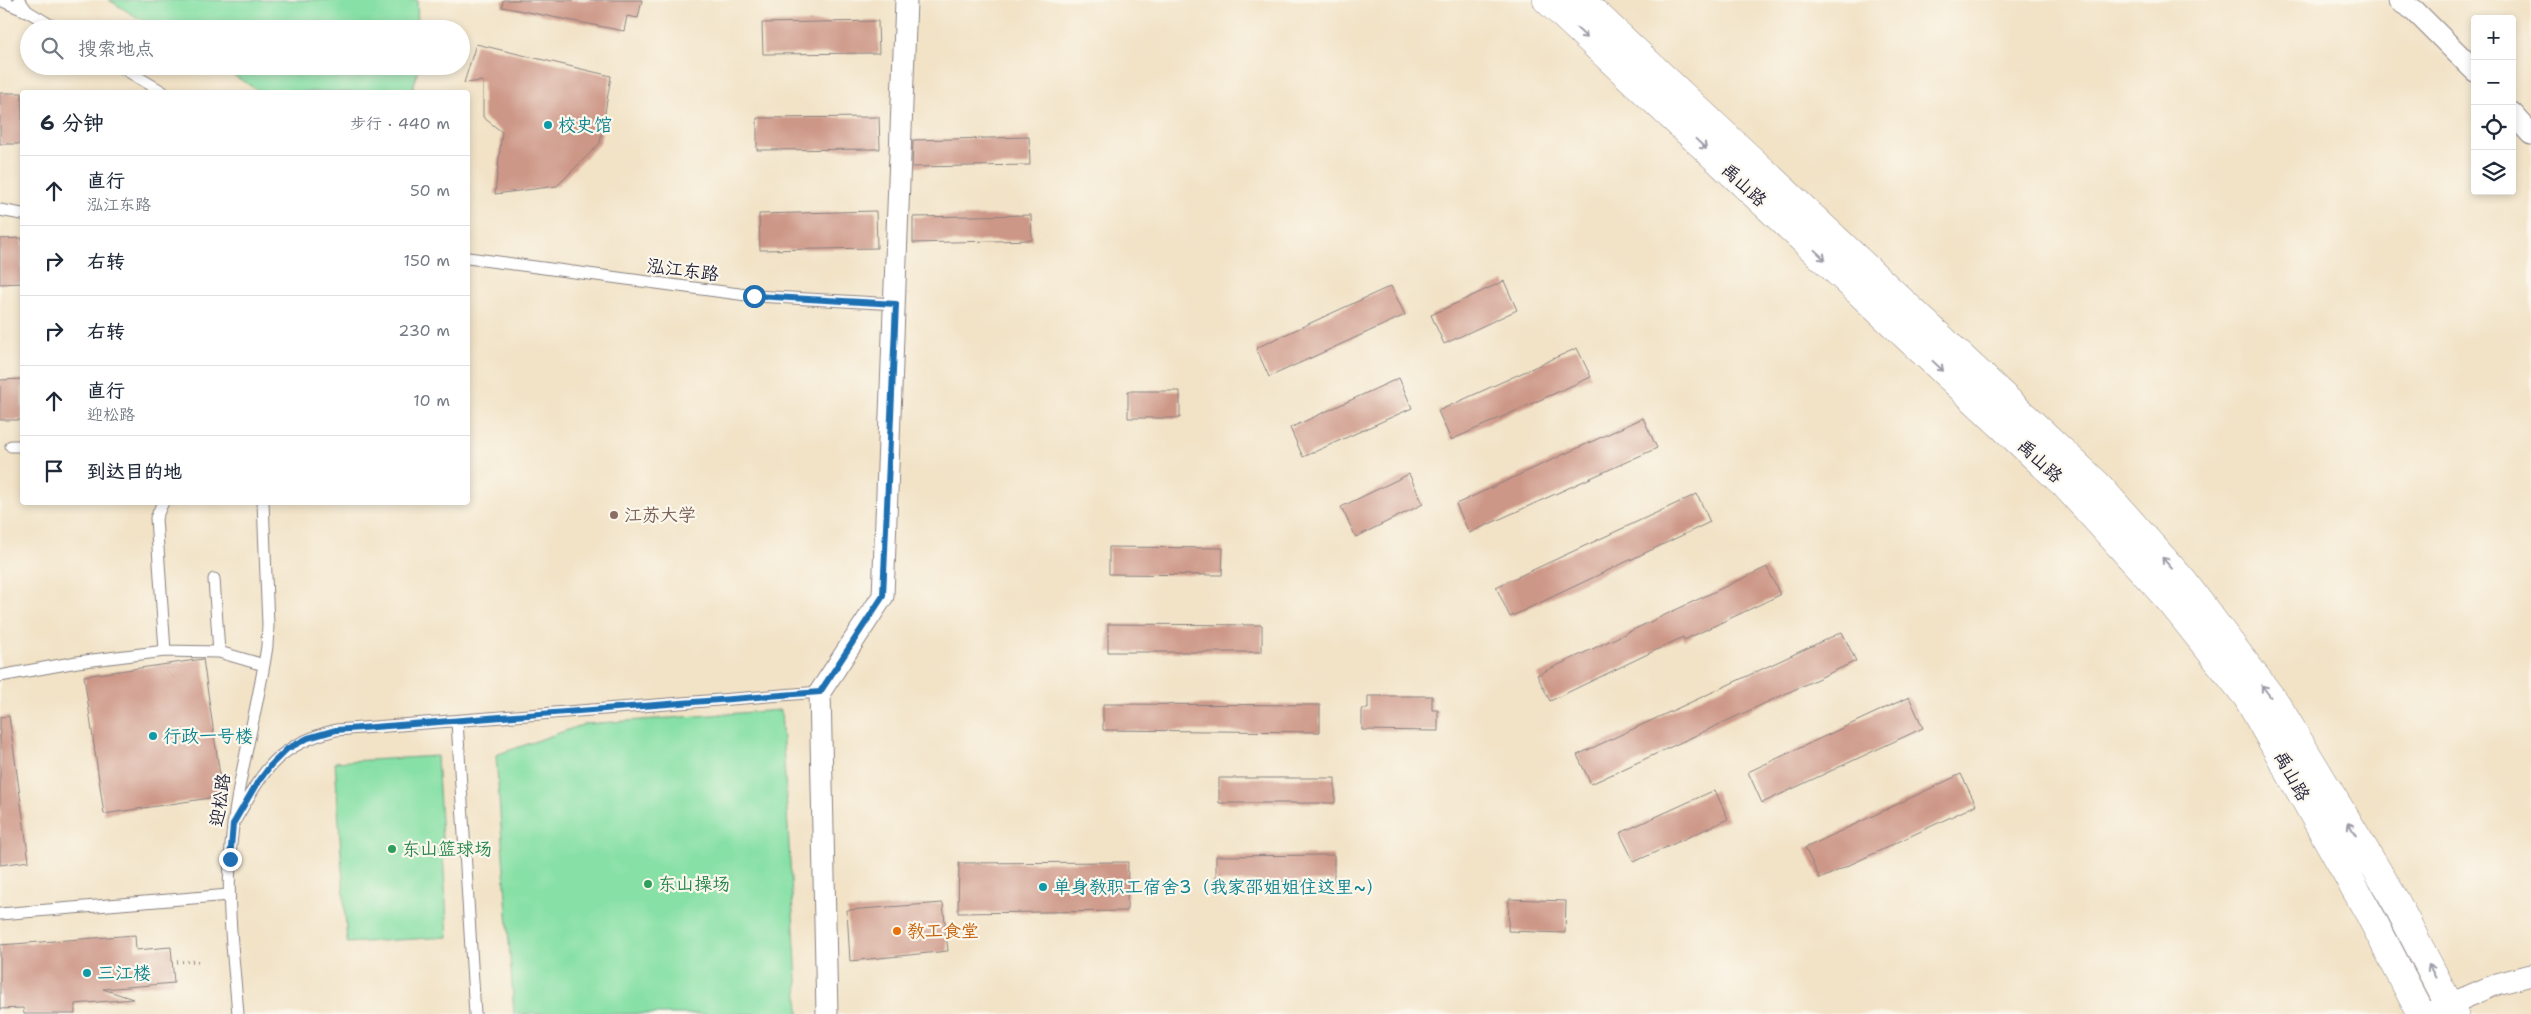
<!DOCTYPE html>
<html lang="zh">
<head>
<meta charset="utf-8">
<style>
  :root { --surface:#fff; --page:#f6f6f7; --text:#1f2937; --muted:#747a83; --line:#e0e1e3 }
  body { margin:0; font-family:"Shantell Sans","LXGW WenKai TC",sans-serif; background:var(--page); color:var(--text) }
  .controls { position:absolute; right:15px; top:15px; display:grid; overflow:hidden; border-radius:5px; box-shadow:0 2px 8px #0003 }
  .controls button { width:45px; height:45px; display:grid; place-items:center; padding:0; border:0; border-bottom:1px solid var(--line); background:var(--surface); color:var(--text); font:25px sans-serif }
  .stop { position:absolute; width:15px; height:15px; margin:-11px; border:4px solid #1f6fb2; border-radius:50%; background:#fff }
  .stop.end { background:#1f6fb2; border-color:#fff; box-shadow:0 1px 5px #0008 }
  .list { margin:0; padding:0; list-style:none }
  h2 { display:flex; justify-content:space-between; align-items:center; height:65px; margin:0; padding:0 20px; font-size:21px }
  h2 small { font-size:16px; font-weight:400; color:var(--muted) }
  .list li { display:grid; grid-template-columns:32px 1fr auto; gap:15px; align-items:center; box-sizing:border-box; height:70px; padding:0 20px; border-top:1px solid var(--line) }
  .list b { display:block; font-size:19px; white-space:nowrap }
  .list p { margin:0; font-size:16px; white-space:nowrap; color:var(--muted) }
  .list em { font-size:16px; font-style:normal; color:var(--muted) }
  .icon { flex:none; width:28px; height:28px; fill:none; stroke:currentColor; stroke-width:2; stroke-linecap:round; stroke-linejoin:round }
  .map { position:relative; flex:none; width:2531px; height:1014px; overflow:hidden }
  .search { position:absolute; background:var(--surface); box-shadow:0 2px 8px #0003; left:20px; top:20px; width:450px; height:55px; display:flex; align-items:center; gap:12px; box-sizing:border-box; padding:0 18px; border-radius:28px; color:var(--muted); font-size:19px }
  .panel { position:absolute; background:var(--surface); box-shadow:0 2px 8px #0003; left:20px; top:90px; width:450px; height:415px; border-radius:5px }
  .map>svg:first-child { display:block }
</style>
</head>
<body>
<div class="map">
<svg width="2531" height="1014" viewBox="0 0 2531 1014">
  <rect width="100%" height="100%" fill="#fbf7ec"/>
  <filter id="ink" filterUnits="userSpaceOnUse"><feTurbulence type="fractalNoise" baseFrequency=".02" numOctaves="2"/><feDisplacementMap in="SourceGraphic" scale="10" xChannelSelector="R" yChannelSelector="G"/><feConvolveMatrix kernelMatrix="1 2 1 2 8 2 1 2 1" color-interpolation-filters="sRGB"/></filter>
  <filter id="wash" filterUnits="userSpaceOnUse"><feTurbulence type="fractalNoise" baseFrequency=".0096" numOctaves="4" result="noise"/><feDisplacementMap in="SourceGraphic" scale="20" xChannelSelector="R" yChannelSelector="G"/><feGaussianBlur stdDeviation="1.12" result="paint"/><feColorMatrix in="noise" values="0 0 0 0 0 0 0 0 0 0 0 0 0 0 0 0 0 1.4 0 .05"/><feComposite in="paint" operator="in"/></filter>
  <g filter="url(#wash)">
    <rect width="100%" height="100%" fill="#f2e3c7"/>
    <path fill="#87e0a6" stroke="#548170" d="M 109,0 L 417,0 L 418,29 L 156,29 Z
      M 218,66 L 419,66 L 412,92 L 261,92 Z
      M 781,710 L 799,1014 L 514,1014 L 496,755 L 585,724 Z
      M 437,756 L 448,937 L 347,943 L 335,762 Z"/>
    <g id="blocks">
      <path fill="#cd9787" d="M 503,0 L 642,0 L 638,18 L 627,16 L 624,31 L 502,7 Z
        M 878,21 L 879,53 L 763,54 L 762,23 Z
        M 476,44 L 611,76 L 600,143 L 557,186 L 495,194 L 502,132 L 483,117 L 483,81 L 464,83 Z
        M 0,93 L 22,93 L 22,144 L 0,144 Z
        M 879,117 L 880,149 L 757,150 L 757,118 Z
        M 1029,137 L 1030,165 L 912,167 L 913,140 Z
        M 876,211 L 877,248 L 760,250 L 759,214 Z
        M 1031,215 L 1032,240 L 913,243 L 913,217 Z
        M 22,238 L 22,283 L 0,284 L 0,239 Z
        M 1504,281 L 1517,310 L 1444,344 L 1431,315 Z
        M 1391,286 L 1405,315 L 1269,377 L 1256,348 Z
        M 1577,348 L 1591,377 L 1451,440 L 1438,411 Z
        M 1399,378 L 1412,408 L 1303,457 L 1290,428 Z
        M 22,379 L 22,420 L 0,420 L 0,380 Z
        M 1128,391 L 1180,391 L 1180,418 L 1128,418 Z
        M 1643,418 L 1657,448 L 1469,533 L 1456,504 Z
        M 1409,474 L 1423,504 L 1356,537 L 1341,507 Z
        M 1697,494 L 1710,522 L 1510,617 L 1496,587 Z
        M 1109,547 L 1223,548 L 1222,575 L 1109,574 Z
        M 1767,567 L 1780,595 L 1684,640 L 1683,637 L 1550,701 L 1537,675 Z
        M 1108,624 L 1262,625 L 1262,652 L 1108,652 Z
        M 1842,632 L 1856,661 L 1591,784 L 1577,755 Z
        M 203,659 L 223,796 L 104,814 L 84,676 Z
        M 1368,696 L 1432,696 L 1432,710 L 1438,710 L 1438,731 L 1362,730 L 1362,709 L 1368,709 Z
        M 1909,697 L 1923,728 L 1762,803 L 1748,772 Z
        M 1103,704 L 1320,705 L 1320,732 L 1103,730 Z
        M 9,716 L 29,861 L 0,865 L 0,717 Z
        M 1961,774 L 1976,805 L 1820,879 L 1805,848 Z
        M 1219,778 L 1335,778 L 1335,803 L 1219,803 Z
        M 1715,790 L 1728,819 L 1634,862 L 1620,833 Z
        M 1334,855 L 1334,881 L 1216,882 L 1216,856 Z
        M 1128,862 L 1127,911 L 958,913 L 959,863 Z
        M 1509,899 L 1566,901 L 1565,933 L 1508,931 Z
        M 943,903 L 948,951 L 850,961 L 847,910 Z
        M 135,935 L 136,950 L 171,947 L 174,983 L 103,989 L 133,999 L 75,1004 L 75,1014 L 24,1014 L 23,1008 L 0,1009 L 0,945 Z"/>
    </g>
  </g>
  <g filter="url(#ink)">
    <use href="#blocks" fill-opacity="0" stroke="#8a8281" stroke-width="1"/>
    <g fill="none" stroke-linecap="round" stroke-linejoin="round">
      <defs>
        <path id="service" d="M 0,0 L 26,11
          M 19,0 L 27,11 L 57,29
          M 119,66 L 163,92
          M 0,210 L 22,214
          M 468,258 L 754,296 L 896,304
          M 11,446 L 22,446
          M 163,502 L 156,518 L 165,651
          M 214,579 L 219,652
          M 0,676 L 77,662 L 165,651 L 219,652 L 264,665
          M 457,721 L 475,1014
          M 233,824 C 263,772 274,746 336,730 L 820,692
          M 0,914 L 229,895
          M 238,1014 C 234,963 227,910 230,859 C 234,786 257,717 267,646 L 268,625 L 263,502"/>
        <path id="minor" d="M 2398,0 L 2414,10 L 2475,71
          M 2512,113 L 2531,134
          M 827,1014 L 820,692 L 883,596 L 906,0
          M 2427,1014 L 2497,984 L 2531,975"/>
        <path id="primary" d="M 1547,0 L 2065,485 L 2171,602 L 2247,697 L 2371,917 L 2421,1014
          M 1581,0 L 2098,485 L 2183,581 L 2277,705 L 2395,900 L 2454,1014"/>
      </defs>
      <use href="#service" stroke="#8a8281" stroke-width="13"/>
      <use href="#minor" stroke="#8a8281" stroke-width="23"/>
      <use href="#primary" stroke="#8a8281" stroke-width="29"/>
      <path stroke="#8a8281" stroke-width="3" stroke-dasharray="1 4" stroke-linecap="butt" d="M 172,962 L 199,961"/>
      <use href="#service" stroke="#fff" stroke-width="11"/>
      <use href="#minor" stroke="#fff" stroke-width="21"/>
      <use href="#primary" stroke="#fff" stroke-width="28"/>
    </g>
    <defs><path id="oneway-shaft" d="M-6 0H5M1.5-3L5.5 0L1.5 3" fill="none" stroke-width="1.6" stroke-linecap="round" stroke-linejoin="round" transform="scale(1.25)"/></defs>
    <g stroke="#9c9ca7">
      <use href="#oneway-shaft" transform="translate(1582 33) rotate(43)"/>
      <use href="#oneway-shaft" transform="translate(1701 144) rotate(43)"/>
      <use href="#oneway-shaft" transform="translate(1820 255) rotate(43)"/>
      <use href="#oneway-shaft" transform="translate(1938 366) rotate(43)"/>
      <use href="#oneway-shaft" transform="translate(2167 563) rotate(-131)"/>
      <use href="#oneway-shaft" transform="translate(2266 691) rotate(-127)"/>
      <use href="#oneway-shaft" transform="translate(2352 829) rotate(-121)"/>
      <use href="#oneway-shaft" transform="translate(2432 971) rotate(-118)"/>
    </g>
  </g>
  <g fill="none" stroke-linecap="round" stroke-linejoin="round" filter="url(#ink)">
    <path stroke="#1f6fb2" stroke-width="6" d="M 230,859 L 233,824 L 254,788 L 270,766 L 287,749 L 308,738 L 336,730 L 820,692 L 883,596 L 896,304 L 754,296"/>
  </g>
  <g fill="#0f9aa8" stroke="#fbf7ec" stroke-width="2">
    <circle cx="548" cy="125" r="5"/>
    <circle cx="153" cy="736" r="5"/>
    <circle cx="1043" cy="887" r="5"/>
    <circle cx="87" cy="973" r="5"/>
  </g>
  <circle fill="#8d6e63" stroke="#fbf7ec" stroke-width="2" cx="614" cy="515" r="5"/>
  <g fill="#2e9e5b" stroke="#fbf7ec" stroke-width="2">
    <circle cx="392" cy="849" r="5"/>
    <circle cx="648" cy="884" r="5"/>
  </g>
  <circle fill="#e8710a" stroke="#fbf7ec" stroke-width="2" cx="897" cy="931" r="5"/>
  <g text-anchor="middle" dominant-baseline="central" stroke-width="4.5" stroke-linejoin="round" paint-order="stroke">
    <g font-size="18" fill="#0d838f" stroke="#fbf7ec" text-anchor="start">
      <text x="558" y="125">校史馆</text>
      <text x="163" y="736">行政一号楼</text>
      <text x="1053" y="887">单身教职工宿舍3（我家邵姐姐住这里~）</text>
      <text x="97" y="973">三江楼</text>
    </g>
    <g font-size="18" fill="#22223b" stroke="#fbf7ec">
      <text transform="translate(1744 185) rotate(43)">禹山路</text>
      <text transform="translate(683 270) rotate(7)">泓江东路</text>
      <text transform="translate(2040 461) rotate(43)">禹山路</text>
      <text transform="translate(2292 776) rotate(61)">禹山路</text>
      <text transform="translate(220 800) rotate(-82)">迎松路</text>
    </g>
    <g font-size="18" fill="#785e54" stroke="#fbf7ec" text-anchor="start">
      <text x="624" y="515">江苏大学</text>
    </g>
    <g font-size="18" fill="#27864d" stroke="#fbf7ec" text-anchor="start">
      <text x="402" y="849">东山篮球场</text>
      <text x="658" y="884">东山操场</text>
    </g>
    <g font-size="18" fill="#c56008" stroke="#fbf7ec" text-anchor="start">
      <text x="907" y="931">教工食堂</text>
    </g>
  </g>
</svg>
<div class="controls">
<button>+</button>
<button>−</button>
<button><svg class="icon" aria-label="locate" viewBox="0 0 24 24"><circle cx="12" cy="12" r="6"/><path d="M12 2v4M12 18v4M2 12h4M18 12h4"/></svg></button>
<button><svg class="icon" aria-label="layers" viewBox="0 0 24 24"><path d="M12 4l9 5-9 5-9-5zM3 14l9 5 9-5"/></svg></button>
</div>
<div class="stop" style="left:754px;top:296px"></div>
<div class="stop end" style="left:230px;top:859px"></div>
<div class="search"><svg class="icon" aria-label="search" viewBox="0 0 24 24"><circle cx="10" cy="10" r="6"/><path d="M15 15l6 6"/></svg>搜索地点</div>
<section class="panel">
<h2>6 分钟<small>步行 · 440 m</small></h2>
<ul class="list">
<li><svg class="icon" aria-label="ahead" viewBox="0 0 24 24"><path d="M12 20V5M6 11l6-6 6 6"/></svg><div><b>直行</b><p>泓江东路</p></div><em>50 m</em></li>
<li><svg class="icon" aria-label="right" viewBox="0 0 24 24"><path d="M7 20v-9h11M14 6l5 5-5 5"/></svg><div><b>右转</b></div><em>150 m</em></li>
<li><svg class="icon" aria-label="right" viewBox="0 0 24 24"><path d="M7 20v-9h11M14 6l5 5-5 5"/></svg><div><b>右转</b></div><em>230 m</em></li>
<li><svg class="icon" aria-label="ahead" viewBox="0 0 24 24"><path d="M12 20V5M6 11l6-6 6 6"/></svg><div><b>直行</b><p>迎松路</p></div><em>10 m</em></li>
<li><svg class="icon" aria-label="arrive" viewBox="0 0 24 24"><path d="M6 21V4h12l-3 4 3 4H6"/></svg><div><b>到达目的地</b></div></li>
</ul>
</section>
</div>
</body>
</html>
